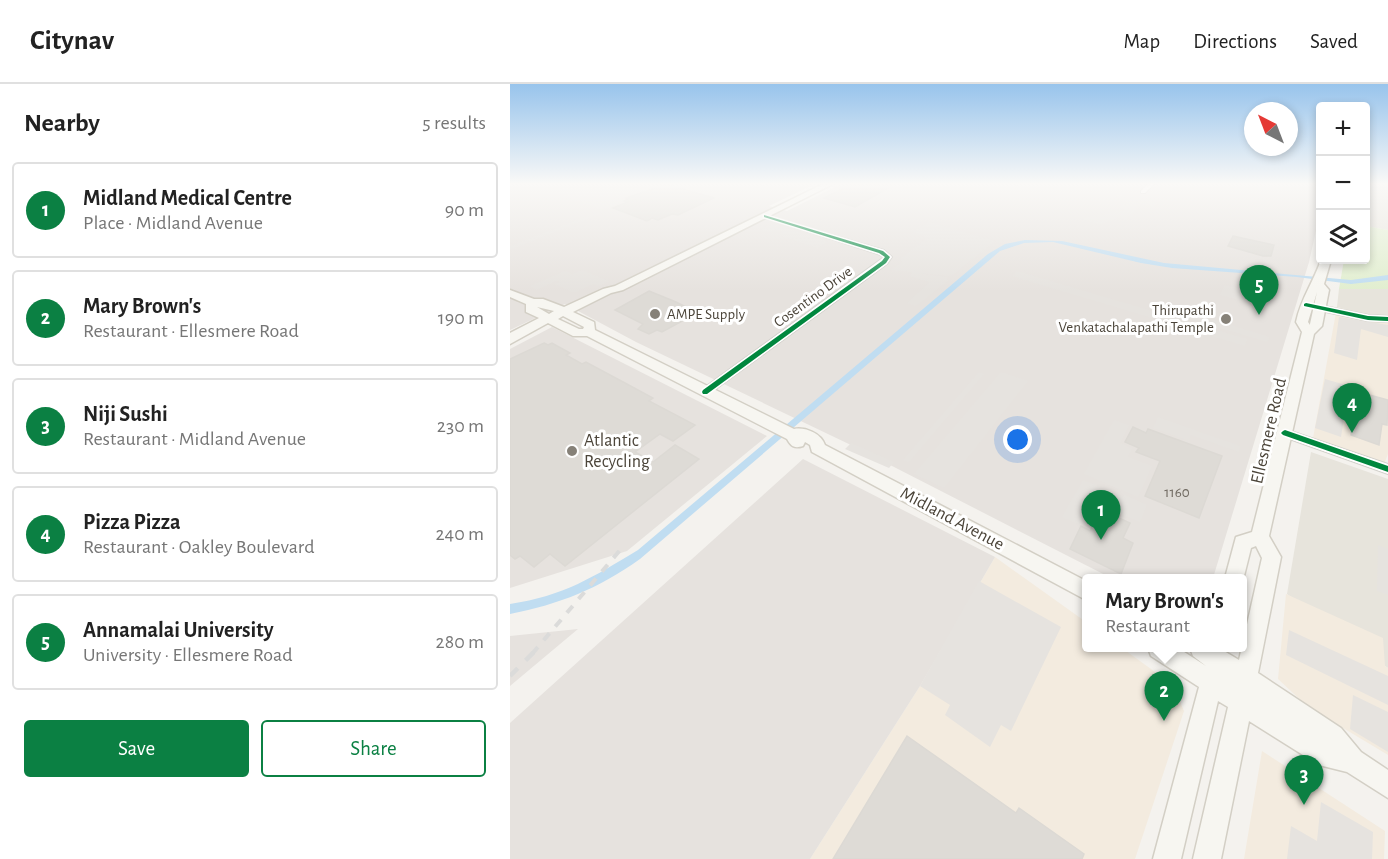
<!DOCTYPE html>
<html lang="en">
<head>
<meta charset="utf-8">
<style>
  :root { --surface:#fff; --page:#f6f6f6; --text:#222; --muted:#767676; --line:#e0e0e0; --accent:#0b8043 }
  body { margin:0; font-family:"Alegreya Sans",sans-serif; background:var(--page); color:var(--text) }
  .controls { position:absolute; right:18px; top:18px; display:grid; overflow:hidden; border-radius:6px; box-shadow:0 3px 9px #0003 }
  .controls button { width:54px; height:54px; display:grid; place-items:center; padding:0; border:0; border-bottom:2px solid var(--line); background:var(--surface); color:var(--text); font:30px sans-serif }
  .compass { position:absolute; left:734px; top:18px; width:54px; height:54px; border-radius:50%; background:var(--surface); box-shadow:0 3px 9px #0003; rotate:318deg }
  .you { position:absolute; left:508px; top:356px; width:21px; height:21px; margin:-15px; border:4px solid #fff; border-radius:50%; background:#1a73e8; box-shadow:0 0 0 9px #1a73e833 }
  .badge { display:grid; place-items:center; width:39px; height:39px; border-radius:50%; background:var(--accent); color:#fff; font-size:20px; font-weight:700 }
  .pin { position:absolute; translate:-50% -50px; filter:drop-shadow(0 2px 3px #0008) }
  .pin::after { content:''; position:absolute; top:32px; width:21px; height:18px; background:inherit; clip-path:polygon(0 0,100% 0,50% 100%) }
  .popup { position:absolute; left:572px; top:490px; width:165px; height:78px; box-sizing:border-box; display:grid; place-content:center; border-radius:6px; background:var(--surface); filter:drop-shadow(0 2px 4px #0005); font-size:20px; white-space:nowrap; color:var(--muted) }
  .popup b { font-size:22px; color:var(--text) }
  .popup::after { content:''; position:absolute; left:50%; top:100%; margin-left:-12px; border:12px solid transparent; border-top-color:var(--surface) }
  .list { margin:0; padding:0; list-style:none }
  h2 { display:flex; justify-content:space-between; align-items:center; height:78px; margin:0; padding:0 24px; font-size:26px }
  h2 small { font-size:20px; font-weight:400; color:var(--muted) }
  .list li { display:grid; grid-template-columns:39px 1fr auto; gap:18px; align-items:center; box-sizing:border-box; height:96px; margin:0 12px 12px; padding:0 12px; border:2px solid var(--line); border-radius:6px }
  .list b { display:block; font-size:22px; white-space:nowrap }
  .list p { margin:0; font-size:20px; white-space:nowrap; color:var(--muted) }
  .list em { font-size:20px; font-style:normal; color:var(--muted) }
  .actions { display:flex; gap:12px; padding:18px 24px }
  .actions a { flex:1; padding:14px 0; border:2px solid var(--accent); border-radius:6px; text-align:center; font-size:21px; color:var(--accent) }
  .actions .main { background:var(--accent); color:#fff }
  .icon { flex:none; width:33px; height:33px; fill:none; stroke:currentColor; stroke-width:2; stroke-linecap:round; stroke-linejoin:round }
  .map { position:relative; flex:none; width:878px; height:775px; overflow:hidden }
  header { display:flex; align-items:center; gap:36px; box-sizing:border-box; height:84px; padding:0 30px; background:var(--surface); border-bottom:2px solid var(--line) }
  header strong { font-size:28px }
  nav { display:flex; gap:33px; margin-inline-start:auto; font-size:21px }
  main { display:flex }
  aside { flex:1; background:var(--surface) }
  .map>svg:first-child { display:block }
</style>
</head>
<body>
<header>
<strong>Citynav</strong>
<nav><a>Map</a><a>Directions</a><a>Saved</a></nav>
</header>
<main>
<aside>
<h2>Nearby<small>5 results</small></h2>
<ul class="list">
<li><span class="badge">1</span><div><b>Midland Medical Centre</b><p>Place · Midland Avenue</p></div><em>90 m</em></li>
<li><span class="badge">2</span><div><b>Mary Brown's</b><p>Restaurant · Ellesmere Road</p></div><em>190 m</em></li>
<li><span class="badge">3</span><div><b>Niji Sushi</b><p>Restaurant · Midland Avenue</p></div><em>230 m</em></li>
<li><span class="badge">4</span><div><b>Pizza Pizza</b><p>Restaurant · Oakley Boulevard</p></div><em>240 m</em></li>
<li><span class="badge">5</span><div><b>Annamalai University</b><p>University · Ellesmere Road</p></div><em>280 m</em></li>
</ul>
<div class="actions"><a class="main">Save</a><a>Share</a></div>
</aside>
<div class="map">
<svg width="878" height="775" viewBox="0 0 878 775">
  <rect width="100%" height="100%" fill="#f4f2ee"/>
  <path fill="#e7e4dc" d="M 856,100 L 878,101 L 878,146 L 856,142 Z
    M 829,205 L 878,205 L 878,237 L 827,223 Z
    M 801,368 L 878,395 L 878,584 L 777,510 Z"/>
  <path fill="#f3ebdf" d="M 827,223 L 878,237 L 878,370 L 873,383 L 803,354 Z
    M 485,473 L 576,538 L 576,564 L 612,564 L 663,601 L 674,627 L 625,775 L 300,775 L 410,602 Z
    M 776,510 L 873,554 L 875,582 L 878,584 L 878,671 L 798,623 L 768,595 Z
    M 752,667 L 875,747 L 874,775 L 734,775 Z"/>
  <path fill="#e6e2de" d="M 0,100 L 305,100 L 259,122 L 277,127 L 331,100 L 810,100 L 810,129 L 799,178 L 703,494 L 601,494 L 343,362 L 126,258 L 55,220 L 0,246 Z
    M 42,243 L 257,352 L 117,467 L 0,504 L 0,265 Z
    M 293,375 L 485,473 L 410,602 L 300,775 L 0,775 L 0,639 Z
    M 68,545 L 0,602 L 0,552 Z"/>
  <path fill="#e1eecf" d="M 856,142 L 878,146 L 878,205 L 829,205 L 834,176 L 856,176 Z"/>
  <path fill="#e6e3df" d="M 64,100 L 141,100 L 104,114 L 114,118 L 92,126 L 47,109 L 52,104 Z
    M 612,110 L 622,116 L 627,113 L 643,117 L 646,123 L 631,120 L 616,135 L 610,133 L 589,141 L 572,134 L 616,126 L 610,122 L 619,120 L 605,111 Z
    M 85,129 L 90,130 L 0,166 L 0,162 Z
    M 419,138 L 485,157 L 441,192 L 408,189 L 438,193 L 437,196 L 439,196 L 406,222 L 397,219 L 420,198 L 399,192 L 403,188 L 381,186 L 392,178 L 391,174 L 418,154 L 403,148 Z
    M 264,140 L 318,158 L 307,164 L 269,151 L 273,148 L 271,147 L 266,145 L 260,148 L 252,146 Z
    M 72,186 L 99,197 L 89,202 L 83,200 L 64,209 L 45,200 L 50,198 L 48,196 L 27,206 L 20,202 L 55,187 L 62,190 Z
    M 507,187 L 737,255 L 735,262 L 502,192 Z
    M 715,201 L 760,212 L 756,223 L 710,211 Z
    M 645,218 L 760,253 L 757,258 L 641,223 Z
    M 829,233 L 878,241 L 878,253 L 851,245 L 847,276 L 824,269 Z
    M 469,288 L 474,290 L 399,378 L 393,376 Z
    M 491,288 L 518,297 L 434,404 L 404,390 Z
    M 815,295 L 839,302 L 831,353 L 805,344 Z
    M 648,333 L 730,362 L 729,368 L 681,351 L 679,357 L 643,344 Z
    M 604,336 L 619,341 L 610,359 L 622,364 L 618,373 L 642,382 L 628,413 L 574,390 Z
    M 341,359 L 384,378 L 379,384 L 335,365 Z
    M 573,396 L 613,413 L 615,411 L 637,421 L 630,438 L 585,420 L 573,442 L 552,433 Z
    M 868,461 L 878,465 L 878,511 L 867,507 Z
    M 469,497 L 551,543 L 501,647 L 491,641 L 480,663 L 435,631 L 440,621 L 410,602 Z
    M 779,546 L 878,592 L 878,621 L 776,571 Z
    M 843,611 L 878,628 L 878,668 L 840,645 Z
    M 811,718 L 863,748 L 862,775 L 777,775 L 781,742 L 807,757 Z"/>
  <path fill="#c0ddf1" d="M 515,156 L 552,157 L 654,179 L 841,196 L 878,191 L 878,196 L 841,200 L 787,193 L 662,184 L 631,179 L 543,158 L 514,159 L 490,167 L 130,475 C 88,505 50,520 0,530 L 0,520 C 54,512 83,493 128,466 L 478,170 L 495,160 Z"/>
  <path fill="#dedbd6" stroke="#dcd9d4" stroke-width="1.5" d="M 156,100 L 204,114 L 168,131 L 162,130 L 148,136 L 142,134 L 137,137 L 103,124 L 118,118 L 114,117 L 118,115 L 116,114 Z
    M 341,100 L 385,100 L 345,123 L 314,114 Z
    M 723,152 L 750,158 L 764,161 L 761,172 L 753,172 L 718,162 Z
    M 139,207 L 166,218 L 182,226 L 171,232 L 176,235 L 152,248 L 147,246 L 139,250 L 128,245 L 133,240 L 105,226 Z
    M 34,259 L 38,261 L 42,259 L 60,269 L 56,271 L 72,280 L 76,278 L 115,299 L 143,314 L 139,317 L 185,341 L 163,357 L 150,350 L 125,368 L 143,378 L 165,361 L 189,375 L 55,482 L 40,470 L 24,483 L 10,472 L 5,475 L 0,471 L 0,275 Z
    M 845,307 L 878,316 L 877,341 L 872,340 L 869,361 L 841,351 Z
    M 623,343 L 636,349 L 638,345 L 712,372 L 689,434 L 635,412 L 650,377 L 626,368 L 629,364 L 615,358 Z
    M 590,426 L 610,431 L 609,434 L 620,439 L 613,454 L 623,459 L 611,490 L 560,465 L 571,442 L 580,447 Z
    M 397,652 L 506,729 L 509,724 L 574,770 L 572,775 L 323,775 Z"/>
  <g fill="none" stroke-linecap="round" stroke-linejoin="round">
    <defs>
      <path id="street" d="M 638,100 L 644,100 L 635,109 L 631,109 L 631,107 Z
        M 253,131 L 374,166 L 382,173 L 377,180 L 199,310 L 191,310 L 190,308 L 191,306 L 374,173 L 368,170 L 253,133 Z
        M 800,219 L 858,231 L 878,232 L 878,238 L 858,237 L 797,224 L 796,222 Z
        M 775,345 L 878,380 L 878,390 L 771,352 L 769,349 Z"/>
      <path id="secondary" d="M 313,100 L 323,100 L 113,206 L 101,209 L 63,228 L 84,238 L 85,246 L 284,345 C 295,343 311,349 315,361 L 576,497 L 576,516 L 302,368 L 300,361 L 295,358 L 293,362 C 284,365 281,362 277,355 L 77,252 L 63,252 L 38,239 L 0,260 L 0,249 L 29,234 L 16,228 L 16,220 L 0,213 L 0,206 L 24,215 L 33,215 L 54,223 L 93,205 L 105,202 ZM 27,223 L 44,227 L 39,230 ZM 53,232 L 74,243 L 73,245 L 69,245 L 48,235 Z
        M 811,176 L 821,176 L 814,200 L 819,206 L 812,242 L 804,250 L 759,452 L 771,473 L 748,589 L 831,644 L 851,668 L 878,686 L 878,714 L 837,688 L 809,681 L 739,637 L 711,775 L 683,775 L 718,623 L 708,617 L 671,775 L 643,775 L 689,603 L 641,572 L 638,564 L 668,564 L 696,582 L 683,572 L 680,564 L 709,564 L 729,576 L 752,474 L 746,462 L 741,464 L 732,500 L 732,494 L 715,494 L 726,453 L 742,448 L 792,248 L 786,238 C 791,214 803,199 811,176 ZM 807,208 L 800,240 L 800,241 L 798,238 Z"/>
    </defs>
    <use href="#street" stroke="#d2d0cb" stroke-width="2"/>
    <use href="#secondary" stroke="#d3cfc5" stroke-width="3"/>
    <use href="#street" fill="#fdfdfc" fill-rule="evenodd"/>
    <use href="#secondary" fill="#f7f6f1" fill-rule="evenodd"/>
    <path stroke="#dbdbda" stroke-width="4" stroke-dasharray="9 9" stroke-linecap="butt" d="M 22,570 L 111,465"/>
    <path stroke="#dbdbda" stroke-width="4.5" stroke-dasharray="11 11" stroke-linecap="butt" d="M 0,592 L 24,568"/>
    <defs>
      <path id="cycleway" d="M 254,131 L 373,167 L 380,173 L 376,179 L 197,310 L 193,310 L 192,308 L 193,306 L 372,177 L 375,173 L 369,169 L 254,133 Z
        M 796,219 L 858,232 L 878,233 L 878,237 L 858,236 L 794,222 L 794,220 Z
        M 775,346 L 878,382 L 878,388 L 773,351 L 771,349 L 773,347 Z"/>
    </defs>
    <use href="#cycleway" stroke="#fff" stroke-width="3"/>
    <use href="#cycleway" fill="#00873e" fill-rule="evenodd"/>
  </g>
  <linearGradient id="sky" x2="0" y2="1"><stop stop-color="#98c4ec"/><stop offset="0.48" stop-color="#faf9f7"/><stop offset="1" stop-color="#faf9f7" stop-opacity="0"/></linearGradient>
  <rect width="878" height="208" fill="url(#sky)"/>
  <g fill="#868178" stroke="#fff" stroke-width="2">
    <circle cx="145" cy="230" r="6"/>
    <circle cx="716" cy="235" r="6"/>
    <circle cx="62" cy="367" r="6"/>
  </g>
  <g text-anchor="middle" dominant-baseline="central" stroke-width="6" stroke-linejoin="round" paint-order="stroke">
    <g font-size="15" fill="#4b4439" stroke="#fff">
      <text transform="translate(303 213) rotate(-36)">Cosentino Drive</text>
    </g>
    <g font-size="15" fill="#4b4439" stroke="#fff" text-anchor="end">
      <text x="704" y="226">Thirupathi<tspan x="704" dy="17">Venkatachalapathi Temple</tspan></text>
      <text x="157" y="230" text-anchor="start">AMPE Supply</text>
    </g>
    <g font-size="15" fill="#706a61">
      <text x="667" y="408">1160</text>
    </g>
    <g font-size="18" fill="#4b4439" stroke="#fff">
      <text transform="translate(759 347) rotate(-77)">Ellesmere Road</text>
      <text transform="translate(442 435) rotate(28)">Midland Avenue</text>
    </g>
    <g font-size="18" fill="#4b4439" stroke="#fff" text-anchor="start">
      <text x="74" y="357">Atlantic<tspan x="74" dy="21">Recycling</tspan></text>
    </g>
  </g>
</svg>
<div class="controls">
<button>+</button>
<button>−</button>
<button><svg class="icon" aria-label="layers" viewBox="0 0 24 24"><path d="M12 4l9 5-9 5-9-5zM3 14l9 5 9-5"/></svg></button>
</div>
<svg class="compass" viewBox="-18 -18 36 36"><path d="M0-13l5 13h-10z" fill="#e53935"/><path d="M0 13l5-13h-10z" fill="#767676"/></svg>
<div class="you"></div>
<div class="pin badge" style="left:591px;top:456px">1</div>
<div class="pin badge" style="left:654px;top:637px">2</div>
<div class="popup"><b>Mary Brown's</b>Restaurant</div>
<div class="pin badge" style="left:794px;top:721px">3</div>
<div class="pin badge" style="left:842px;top:349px">4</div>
<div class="pin badge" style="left:749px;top:231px">5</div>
</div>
</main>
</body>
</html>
